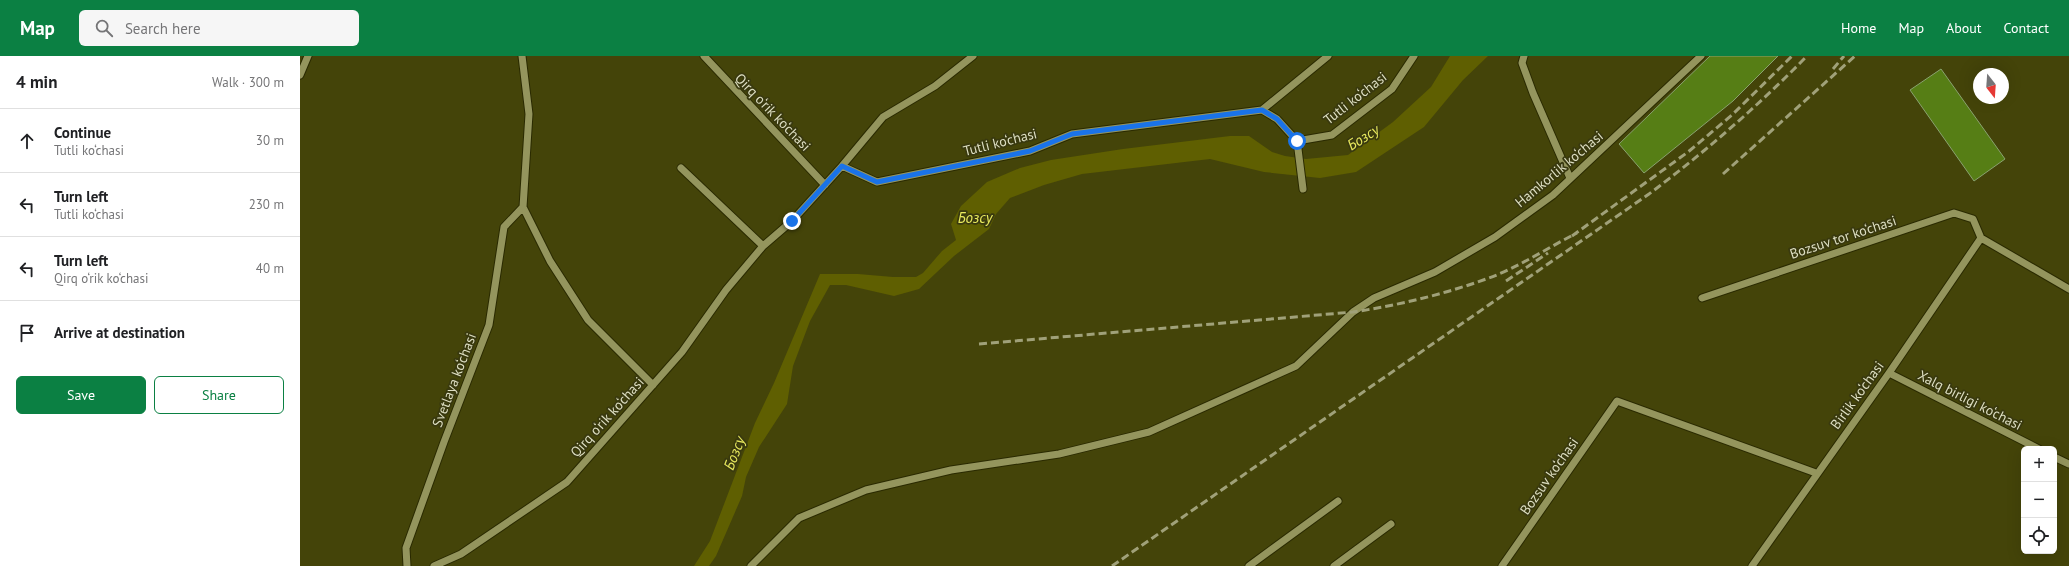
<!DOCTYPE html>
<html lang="en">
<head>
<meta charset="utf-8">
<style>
  :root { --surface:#fff; --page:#f6f6f6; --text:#202124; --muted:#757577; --line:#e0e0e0; --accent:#0b8043 }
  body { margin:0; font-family:"PT Sans",sans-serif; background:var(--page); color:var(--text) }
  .controls { position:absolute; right:12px; bottom:12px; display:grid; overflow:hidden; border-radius:6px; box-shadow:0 4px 16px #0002 }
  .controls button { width:36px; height:36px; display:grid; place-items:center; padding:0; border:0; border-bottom:1px solid var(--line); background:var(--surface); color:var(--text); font:20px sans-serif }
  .compass { position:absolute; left:1673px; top:12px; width:36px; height:36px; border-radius:50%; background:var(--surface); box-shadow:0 4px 16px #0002; rotate:163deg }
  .stop { position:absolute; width:12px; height:12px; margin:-9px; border:3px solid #1a73e8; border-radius:50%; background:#fff }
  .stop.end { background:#1a73e8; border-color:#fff; box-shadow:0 1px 4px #0008 }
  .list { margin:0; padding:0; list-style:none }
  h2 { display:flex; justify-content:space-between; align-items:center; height:52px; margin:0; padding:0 16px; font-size:17px }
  h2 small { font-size:13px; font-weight:400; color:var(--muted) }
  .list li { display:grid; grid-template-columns:26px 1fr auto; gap:12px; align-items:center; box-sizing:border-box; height:64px; padding:0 16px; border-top:1px solid var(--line) }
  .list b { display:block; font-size:15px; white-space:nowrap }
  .list p { margin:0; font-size:13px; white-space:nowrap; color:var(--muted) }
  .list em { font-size:13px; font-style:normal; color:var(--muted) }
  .actions { display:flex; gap:8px; padding:12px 16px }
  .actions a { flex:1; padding:9px 0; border:1px solid var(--accent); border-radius:6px; text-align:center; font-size:14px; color:var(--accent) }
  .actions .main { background:var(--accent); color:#fff }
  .icon { flex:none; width:22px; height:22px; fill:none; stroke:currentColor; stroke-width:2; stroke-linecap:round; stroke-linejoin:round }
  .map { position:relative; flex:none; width:1769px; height:510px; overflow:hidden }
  header { display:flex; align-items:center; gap:24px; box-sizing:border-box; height:56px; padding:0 20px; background:var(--accent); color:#fff }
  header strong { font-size:19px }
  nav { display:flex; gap:22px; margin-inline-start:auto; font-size:14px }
  .search { width:280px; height:36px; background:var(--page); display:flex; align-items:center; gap:10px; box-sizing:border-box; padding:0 14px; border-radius:6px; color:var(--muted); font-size:15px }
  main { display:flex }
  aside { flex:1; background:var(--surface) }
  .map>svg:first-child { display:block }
</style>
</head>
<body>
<header>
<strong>Map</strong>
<div class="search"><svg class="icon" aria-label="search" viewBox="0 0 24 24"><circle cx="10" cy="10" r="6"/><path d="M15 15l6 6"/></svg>Search here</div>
<nav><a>Home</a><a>Map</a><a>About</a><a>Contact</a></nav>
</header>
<main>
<aside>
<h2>4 min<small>Walk · 300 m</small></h2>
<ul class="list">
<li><svg class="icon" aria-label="ahead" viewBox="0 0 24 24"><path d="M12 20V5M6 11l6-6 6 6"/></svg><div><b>Continue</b><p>Tutli ko‘chasi</p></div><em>30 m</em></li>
<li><svg class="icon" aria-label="left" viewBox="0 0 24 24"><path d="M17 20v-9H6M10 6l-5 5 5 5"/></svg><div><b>Turn left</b><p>Tutli ko‘chasi</p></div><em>230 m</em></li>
<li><svg class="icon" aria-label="left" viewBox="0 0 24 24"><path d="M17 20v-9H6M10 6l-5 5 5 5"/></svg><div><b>Turn left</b><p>Qirq o‘rik ko‘chasi</p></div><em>40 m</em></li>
<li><svg class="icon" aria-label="arrive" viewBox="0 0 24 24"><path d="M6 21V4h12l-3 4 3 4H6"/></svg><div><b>Arrive at destination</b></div></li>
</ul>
<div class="actions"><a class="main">Save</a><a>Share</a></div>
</aside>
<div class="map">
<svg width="1769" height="510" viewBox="0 0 1769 510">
  <rect width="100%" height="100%" fill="#444409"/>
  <path fill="#5f5f01" d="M 1150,0 L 1188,0 L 1163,24 L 1124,71 L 1056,116 L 1020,122 L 964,116 L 910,103 L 782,118 L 744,129 L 710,142 L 696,158 L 689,173 L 654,200 L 619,233 L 594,240 L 546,229 L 530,229 L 510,265 L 493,310 L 487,348 L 459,391 L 446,421 L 442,440 L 416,500 L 409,510 L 394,510 L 410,485 L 455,367 L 474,327 L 520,218 L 558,218 L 593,221 L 616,221 L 623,217 L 642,195 L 656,184 L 651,168 L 661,150 L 687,126 L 720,112 L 751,104 L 823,93 L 930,80 L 949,80 L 972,96 L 985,100 L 1006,103 L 1048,99 L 1093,66 L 1131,31 Z"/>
  <path fill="#567e15" stroke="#89a26f" d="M 1410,0 L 1478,0 L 1433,45 L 1344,117 L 1319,88 Z
    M 1641,13 L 1705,103 L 1674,125 L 1610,34 Z"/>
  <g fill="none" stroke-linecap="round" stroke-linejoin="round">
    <defs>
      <path id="minor" d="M 404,0 L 525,129
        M 1224,0 L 1222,7 L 1233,37 L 1270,122
        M 0,19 L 8,0
        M 962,54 L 1028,0
        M 997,85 L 1003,133
        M 542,110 L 577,126 L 730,95 L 772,78 L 962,54 L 977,63 L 997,85 L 1032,79 L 1092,33 L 1114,0
        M 381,112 L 463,190
        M 223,151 L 250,205 L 288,264 L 353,329
        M 1681,182 L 1769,233
        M 1402,242 L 1654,157 L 1673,163 L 1681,182
        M 1589,317 L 1739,393
        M 1754,401 L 1769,408
        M 107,510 L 106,492 L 144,386 L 189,269 L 204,171 L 223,151 L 229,58 L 222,0
        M 134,510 L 161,498 L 267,426 L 382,296 L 426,234 L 463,190 L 492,165 L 542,110 L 583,61 L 635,30 L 673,0
        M 451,510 L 499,462 L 566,434 L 651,414 L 759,398 L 849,376 L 996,310 L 1053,256 L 1074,242 L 1135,216 L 1195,181 L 1253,139 L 1401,0
        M 949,510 L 1038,445
        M 1034,510 L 1091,468
        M 1202,510 L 1317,345 L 1516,417
        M 1452,510 L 1589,317 L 1681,182"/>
    </defs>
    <use href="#minor" stroke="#2a2a00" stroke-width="9"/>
    <use href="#minor" stroke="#94955d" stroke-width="7"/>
    <path stroke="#a0a179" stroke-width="3" stroke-dasharray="8 4" stroke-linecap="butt" d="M 1533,13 L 1544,0
      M 1423,118 L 1555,0
      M 1272,180 L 1388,96 L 1432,59 L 1492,0
      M 1206,225 L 1248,197
      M 679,288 L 1053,256 C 1100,249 1145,238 1189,222 C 1219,211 1249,191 1277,177
      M 812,510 L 1349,138 C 1405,96 1458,50 1507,0"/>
  </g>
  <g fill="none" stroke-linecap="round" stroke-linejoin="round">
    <path stroke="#1a73e8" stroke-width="5" d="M 492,165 L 542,110 L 577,126 L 730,95 L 772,78 L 962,54 L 977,63 L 997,85"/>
  </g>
  <g text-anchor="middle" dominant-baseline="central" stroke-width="3.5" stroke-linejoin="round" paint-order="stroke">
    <g font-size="14" fill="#dddec2" stroke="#39390f">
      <text transform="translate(1055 42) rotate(-38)">Tutli ko‘chasi</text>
      <text transform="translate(473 56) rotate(46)">Qirq o‘rik ko‘chasi</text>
      <text transform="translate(700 86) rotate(-14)">Tutli ko‘chasi</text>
      <text transform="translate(1259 113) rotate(-40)">Hamkorlik ko‘chasi</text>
      <text transform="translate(1543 181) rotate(-18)">Bozsuv tor ko‘chasi</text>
      <text transform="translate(154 324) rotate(-69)">Svetlaya ko‘chasi</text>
      <text transform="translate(1557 339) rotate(-54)">Birlik ko‘chasi</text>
      <text transform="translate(1670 344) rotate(27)">Xalq birligi ko‘chasi</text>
      <text transform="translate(307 361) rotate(-48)">Qirq o‘rik ko‘chasi</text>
      <text transform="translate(1249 420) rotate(-55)">Bozsuv ko‘chasi</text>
    </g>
    <g font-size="15" font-style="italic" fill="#e8e95d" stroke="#39390f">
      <text transform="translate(1063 81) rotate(-32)">Бозсу</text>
      <text x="675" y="161">Бозсу</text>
      <text transform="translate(434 397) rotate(-69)">Бозсу</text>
    </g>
  </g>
</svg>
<div class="controls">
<button>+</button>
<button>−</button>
<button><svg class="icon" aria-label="locate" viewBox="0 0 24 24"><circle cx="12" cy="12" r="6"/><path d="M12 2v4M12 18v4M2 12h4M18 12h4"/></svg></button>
</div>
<svg class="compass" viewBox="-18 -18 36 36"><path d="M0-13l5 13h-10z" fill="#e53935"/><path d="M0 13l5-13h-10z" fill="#757577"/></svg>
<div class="stop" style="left:997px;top:85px"></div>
<div class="stop end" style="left:492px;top:165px"></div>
</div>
</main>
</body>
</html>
